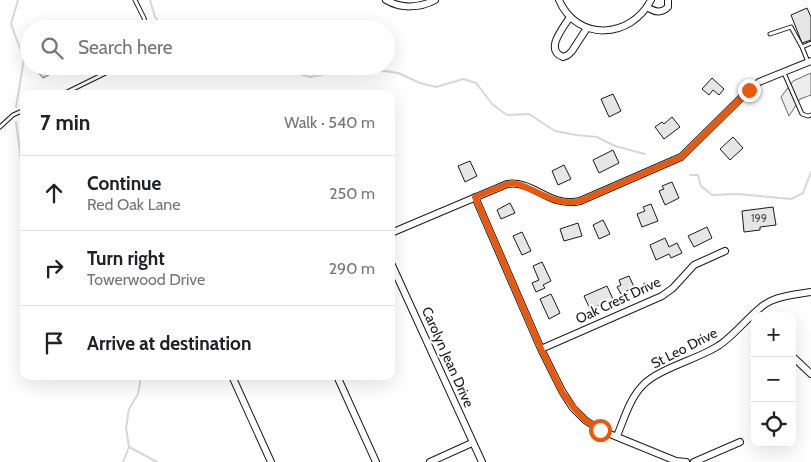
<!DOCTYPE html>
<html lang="en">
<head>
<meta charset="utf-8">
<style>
  :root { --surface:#fff; --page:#f6f6f6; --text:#202124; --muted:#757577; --line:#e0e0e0 }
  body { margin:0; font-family:Cabin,sans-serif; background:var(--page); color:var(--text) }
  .controls { position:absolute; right:15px; bottom:15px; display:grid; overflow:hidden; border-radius:10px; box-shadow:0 5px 20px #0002 }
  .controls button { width:45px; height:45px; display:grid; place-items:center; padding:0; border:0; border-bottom:1px solid var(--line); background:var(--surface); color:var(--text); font:25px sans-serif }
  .stop { position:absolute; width:15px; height:15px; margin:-11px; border:4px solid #ea580c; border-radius:50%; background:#fff }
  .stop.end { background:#ea580c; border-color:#fff; box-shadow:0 1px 5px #0008 }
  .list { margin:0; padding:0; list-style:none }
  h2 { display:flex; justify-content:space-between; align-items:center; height:65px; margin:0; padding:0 20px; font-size:21px }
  h2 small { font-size:16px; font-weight:400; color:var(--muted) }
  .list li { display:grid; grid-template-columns:32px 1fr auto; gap:15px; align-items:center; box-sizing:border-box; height:75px; padding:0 20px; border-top:1px solid var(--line) }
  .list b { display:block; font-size:19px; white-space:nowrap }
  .list p { margin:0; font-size:16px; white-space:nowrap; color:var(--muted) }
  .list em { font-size:16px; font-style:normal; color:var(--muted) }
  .icon { flex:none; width:28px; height:28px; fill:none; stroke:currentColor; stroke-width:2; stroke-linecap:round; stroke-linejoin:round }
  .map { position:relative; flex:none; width:811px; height:462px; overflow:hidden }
  .search { position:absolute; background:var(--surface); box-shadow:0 5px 20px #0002; left:20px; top:20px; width:375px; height:55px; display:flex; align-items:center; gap:12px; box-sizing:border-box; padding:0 18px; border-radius:28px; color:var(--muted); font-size:19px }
  .panel { position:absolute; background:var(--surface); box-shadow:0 5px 20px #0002; left:20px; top:90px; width:375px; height:290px; border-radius:10px }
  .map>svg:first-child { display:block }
</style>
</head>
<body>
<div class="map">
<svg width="811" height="462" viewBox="0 0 811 462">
  <rect width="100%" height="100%" fill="#fff"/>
  <path fill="#ededed" stroke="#6a6a6a" d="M 811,73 L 811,95 L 800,99 L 789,116 L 781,97 L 793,81 Z"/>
  <path fill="#d7d7d7" stroke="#6a6a6a" d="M 36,66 L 66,66 L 43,78 L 35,69 Z"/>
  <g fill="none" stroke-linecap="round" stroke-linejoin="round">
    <path stroke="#d7d7d7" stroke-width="2" d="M 150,0 L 155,17 L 164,29
      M 239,66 L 253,66
      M 266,66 L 311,77 L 357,67 L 398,73 L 420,83 L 436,87 L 463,79 L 476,83 L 493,105 L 507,115 L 529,114 L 555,131 L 576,135 L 597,137 L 615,146 L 645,154
      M 16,107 L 24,59 L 11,24 L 18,0
      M 16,122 L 24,182
      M 690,175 L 698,175 L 701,186 L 712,195 L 738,194 L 791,199 L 803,193 L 811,172
      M 129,447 L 157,462
      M 123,462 L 129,447 L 126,428 L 129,409 L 138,394 L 141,376"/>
  </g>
  <path fill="#e6e6e6" stroke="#1a1a1a" d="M 807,8 L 811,17 L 811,40 L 802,43 L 791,15 Z
    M 712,78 L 724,89 L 719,95 L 713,90 L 709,95 L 702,89 Z
    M 613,94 L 621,111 L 609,117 L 601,99 Z
    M 672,117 L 680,127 L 664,139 L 655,127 L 662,122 L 664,124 Z
    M 733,137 L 743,148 L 730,160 L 720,149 Z
    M 613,150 L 619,163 L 599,173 L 593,160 Z
    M 470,161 L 477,176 L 465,182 L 458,166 Z
    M 564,165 L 571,179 L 558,185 L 552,171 Z
    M 672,182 L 679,198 L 665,205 L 659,191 L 664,189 L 662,186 Z
    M 510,203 L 515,213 L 501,219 L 497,210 Z
    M 651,204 L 658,221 L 642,227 L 637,214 L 645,211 L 643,207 Z
    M 773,207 L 776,225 L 760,227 L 760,230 L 744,232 L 742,211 Z
    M 603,220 L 610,234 L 599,239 L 593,225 Z
    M 578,223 L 582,236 L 564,241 L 560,229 Z
    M 707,227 L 712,238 L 694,247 L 688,236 Z
    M 522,232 L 531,251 L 522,255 L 513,236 Z
    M 665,238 L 669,247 L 677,243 L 682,253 L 671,258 L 669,254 L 656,260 L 650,245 Z
    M 542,262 L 551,281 L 543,285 L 545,288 L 536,292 L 532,283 L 539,280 L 533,266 Z
    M 629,276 L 634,287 L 621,294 L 617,287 L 621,285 L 619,280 Z
    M 607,286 L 613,299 L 590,309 L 584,296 Z
    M 551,294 L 560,313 L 549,319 L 540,299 Z"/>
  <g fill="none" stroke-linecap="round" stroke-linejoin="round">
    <defs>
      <path id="lane" d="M 135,0 L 144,18 L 146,29
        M 770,34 L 791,27 L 802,47
        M 808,62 L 802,47 L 811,43
        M 784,73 L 802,114 L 808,116 L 811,115
        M 63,94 L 120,66
        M 0,127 L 13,115 L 24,110"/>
      <path id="street" d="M 386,0 C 401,9 420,8 435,0
        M 559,0 C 577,42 631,39 651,0
        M 647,7 C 655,12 661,14 668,7 L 668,0
        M 570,17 C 563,28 544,50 563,57 L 568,55 L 572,51 L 587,28
        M 475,197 L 541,349 L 562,391 L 573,408 L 585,420 L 600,430 L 676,461 L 686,462
        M 391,233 L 507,184 C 534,180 549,208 580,201 L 681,157 L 749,90 L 759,82 L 811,61
        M 391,263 L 482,462
        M 541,349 L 662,296 L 673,288 L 694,265 L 725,251
        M 792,356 L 811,374
        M 232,376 L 271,462
        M 337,376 L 376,462
        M 617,436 C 624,419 630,398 643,385 C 658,369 698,359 718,346 C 736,335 756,306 773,300 C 785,295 799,294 811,292
        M 430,462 L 472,443
        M 694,462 L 740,442"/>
    </defs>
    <use href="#lane" stroke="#1a1a1a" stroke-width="5"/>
    <use href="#street" stroke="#1a1a1a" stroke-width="8"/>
    <use href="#lane" stroke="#fff" stroke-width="3"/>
    <use href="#street" stroke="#fff" stroke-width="6"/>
  </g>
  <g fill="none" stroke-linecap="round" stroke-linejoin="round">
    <path stroke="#ea580c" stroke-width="6" d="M 600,430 L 585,420 L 574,408 L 562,392 L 541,349 L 475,197 L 507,184 L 514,183 C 537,189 555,207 580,201 L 681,157 L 749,90"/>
  </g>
  <g text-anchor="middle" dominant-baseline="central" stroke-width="4" stroke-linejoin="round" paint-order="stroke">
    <g font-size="11" fill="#4d4d4d">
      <text x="759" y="218">199</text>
    </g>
    <g font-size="14" fill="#1a1a1a" stroke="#fff">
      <text transform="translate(618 300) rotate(-25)">Oak Crest Drive</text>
      <text transform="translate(684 348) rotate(-27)">St Leo Drive</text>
      <text transform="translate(448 357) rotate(66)">Carolyn Jean Drive</text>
    </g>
  </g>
</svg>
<div class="controls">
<button>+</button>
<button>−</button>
<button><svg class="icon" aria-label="locate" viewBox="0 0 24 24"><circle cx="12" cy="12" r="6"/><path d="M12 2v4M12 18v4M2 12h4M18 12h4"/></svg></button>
</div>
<div class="stop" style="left:600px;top:430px"></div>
<div class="stop end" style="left:749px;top:90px"></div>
<div class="search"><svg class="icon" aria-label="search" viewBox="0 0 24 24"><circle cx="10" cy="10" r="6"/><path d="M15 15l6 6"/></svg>Search here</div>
<section class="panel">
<h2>7 min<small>Walk · 540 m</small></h2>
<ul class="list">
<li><svg class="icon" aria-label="ahead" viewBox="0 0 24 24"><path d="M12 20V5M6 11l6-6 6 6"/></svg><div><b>Continue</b><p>Red Oak Lane</p></div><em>250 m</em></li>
<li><svg class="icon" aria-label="right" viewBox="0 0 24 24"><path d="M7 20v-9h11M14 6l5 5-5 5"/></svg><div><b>Turn right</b><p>Towerwood Drive</p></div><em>290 m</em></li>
<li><svg class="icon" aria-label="arrive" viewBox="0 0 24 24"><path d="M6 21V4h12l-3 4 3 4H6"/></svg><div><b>Arrive at destination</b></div></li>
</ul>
</section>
</div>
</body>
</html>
